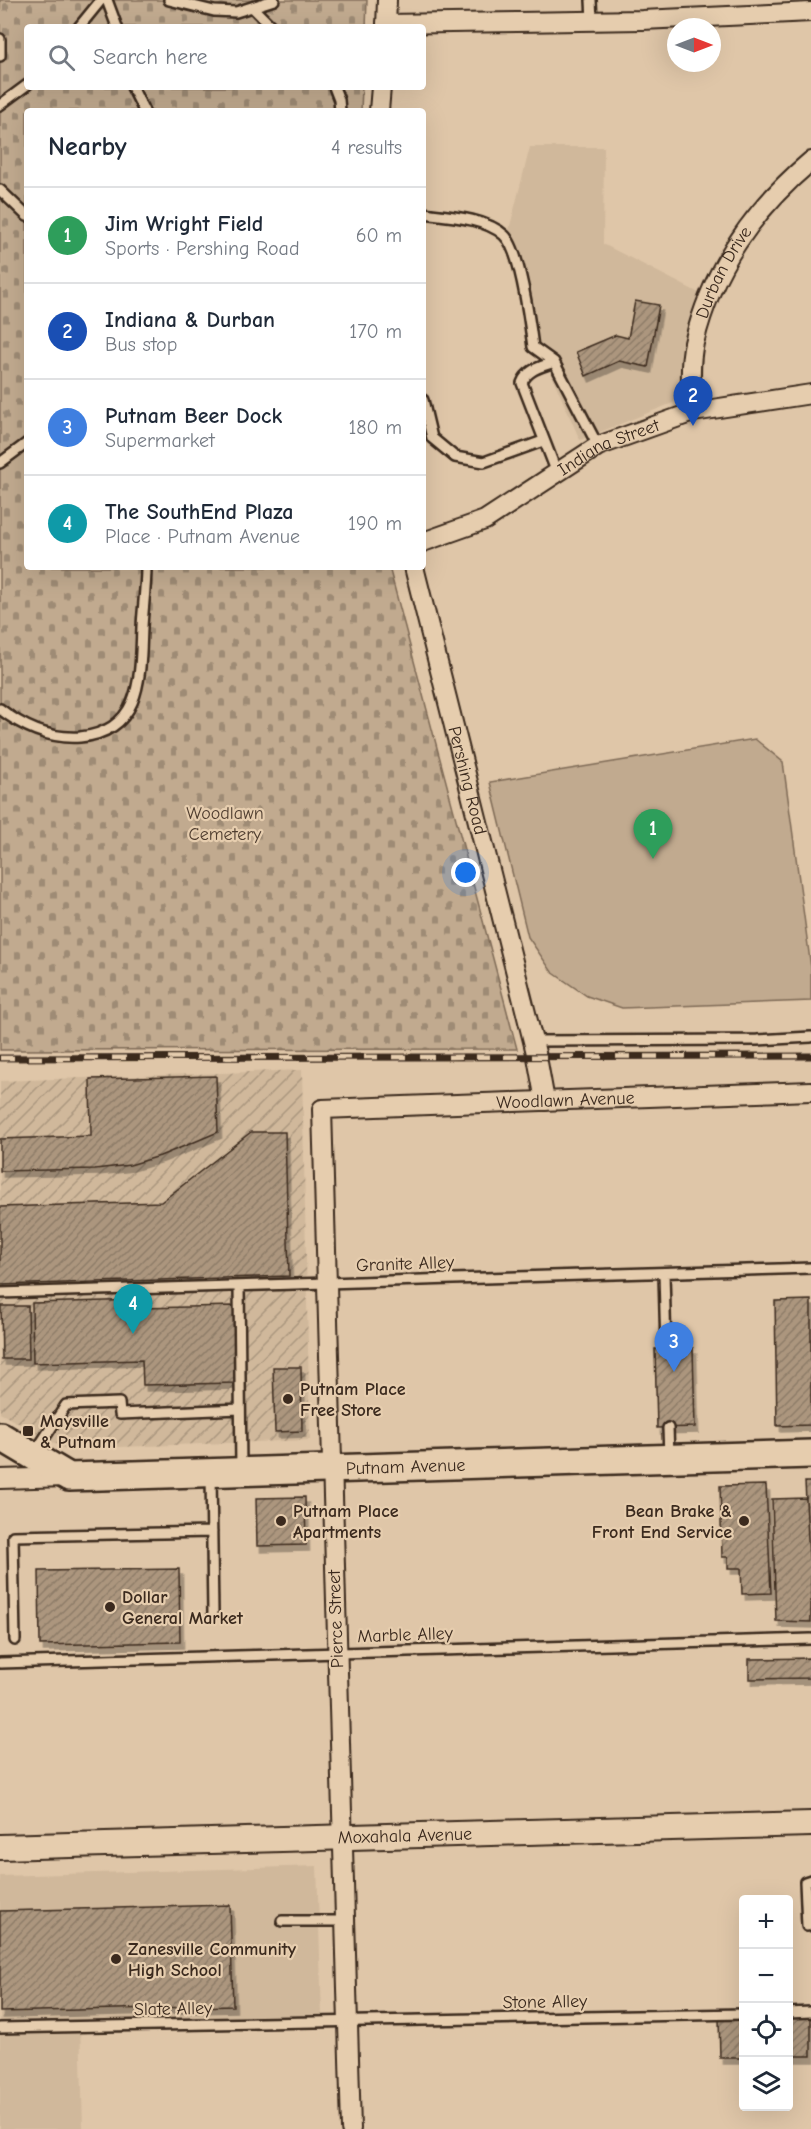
<!DOCTYPE html>
<html lang="en">
<head>
<meta charset="utf-8">
<style>
  :root { --surface:#fff; --page:#f6f6f7; --text:#1f2937; --muted:#747a83; --line:#e0e1e3; --accent:#7c3aed }
  body { margin:0; font-family:"Comic Neue",sans-serif; background:var(--page); color:var(--text) }
  .controls { position:absolute; right:18px; bottom:18px; display:grid; overflow:hidden; border-radius:6px; box-shadow:0 6px 24px #0002 }
  .controls button { width:54px; height:54px; display:grid; place-items:center; padding:0; border:0; border-bottom:2px solid var(--line); background:var(--surface); color:var(--text); font:30px sans-serif }
  .compass { position:absolute; left:667px; top:18px; width:54px; height:54px; border-radius:50%; background:var(--surface); box-shadow:0 6px 24px #0002; rotate:90deg }
  .you { position:absolute; left:466px; top:873px; width:21px; height:21px; margin:-15px; border:4px solid #fff; border-radius:50%; background:#1a73e8; box-shadow:0 0 0 9px #1a73e833 }
  .badge { display:grid; place-items:center; width:39px; height:39px; border-radius:50%; background:var(--accent); color:#fff; font-size:20px; font-weight:700 }
  .pin { position:absolute; translate:-50% -50px; filter:drop-shadow(0 2px 3px #0008) }
  .pin::after { content:''; position:absolute; top:32px; width:21px; height:18px; background:inherit; clip-path:polygon(0 0,100% 0,50% 100%) }
  .list { margin:0; padding:0; list-style:none }
  h2 { display:flex; justify-content:space-between; align-items:center; height:78px; margin:0; padding:0 24px; font-size:26px }
  h2 small { font-size:20px; font-weight:400; color:var(--muted) }
  .list li { display:grid; grid-template-columns:39px 1fr auto; gap:18px; align-items:center; box-sizing:border-box; height:96px; padding:0 24px; border-top:2px solid var(--line) }
  .list b { display:block; font-size:22px; white-space:nowrap }
  .list p { margin:0; font-size:20px; white-space:nowrap; color:var(--muted) }
  .list em { font-size:20px; font-style:normal; color:var(--muted) }
  .icon { flex:none; width:33px; height:33px; fill:none; stroke:currentColor; stroke-width:2; stroke-linecap:round; stroke-linejoin:round }
  .map { position:relative; flex:none; width:811px; height:2129px; overflow:hidden }
  .search { position:absolute; background:var(--surface); box-shadow:0 6px 24px #0002; left:24px; top:24px; width:402px; height:66px; display:flex; align-items:center; gap:15px; box-sizing:border-box; padding:0 21px; border-radius:6px; color:var(--muted); font-size:22px }
  .panel { position:absolute; background:var(--surface); box-shadow:0 6px 24px #0002; left:24px; top:108px; width:402px; height:462px; border-radius:6px }
  .map>svg:first-child { display:block }
</style>
</head>
<body>
<div class="map">
<svg width="811" height="2129" viewBox="0 0 811 2129">
  <defs>
    <pattern id="industrial-furrows" width="10" height="10" patternUnits="userSpaceOnUse" patternTransform="scale(1.5)"><rect width="10" height="10" fill="#d0b89b"/><path d="M-1 1l2-2M0 10L10 0M9 11l2-2" fill="none" stroke="#aa967e"/></pattern>
    <pattern id="cemetery-stones" width="16" height="16" patternUnits="userSpaceOnUse" patternTransform="scale(1.5)"><rect width="16" height="16" fill="#c1aa8f"/><path d="M2 7V4a2 2 0 0 1 4 0v3zM10 15v-3a2 2 0 0 1 4 0v3z" fill="#9e8b74"/></pattern>
    <pattern id="building-hatch" width="6" height="6" patternUnits="userSpaceOnUse" patternTransform="scale(1.5)"><rect width="6" height="6" fill="#ac967e"/><path d="M-1 1l2-2M0 6l6-6M5 7l2-2" fill="none" stroke="#8d7b67"/></pattern>
    <filter id="shadow"><feDropShadow dx="3.5" dy="6" stdDeviation="0" flood-color="#0004"/></filter>
  </defs>
  <rect width="100%" height="100%" fill="#dfc6a8"/>
  <filter id="ink" filterUnits="userSpaceOnUse"><feTurbulence type="fractalNoise" baseFrequency=".0167" numOctaves="2"/><feDisplacementMap in="SourceGraphic" scale="12" xChannelSelector="R" yChannelSelector="G"/><feConvolveMatrix kernelMatrix="1 2 1 2 8 2 1 2 1" color-interpolation-filters="sRGB"/></filter>
  <g filter="url(#ink)">
    <path fill="#d0b89b" d="M 530,147 L 604,147 L 603,244 L 701,294 L 680,400 L 580,440 L 537,342 L 529,280 L 509,230 Z
      M 317,1866 L 322,2016 L 80,2023 L 83,2129 L 0,2129 L 0,1876 Z"/>
    <path fill="url(#industrial-furrows)" d="M 302,1070 L 310,1440 L 65,1449 L 0,1413 L 0,1081 Z"/>
    <path fill="url(#cemetery-stones)" stroke="#7e6a56" stroke-width="1.5" d="M 0,0 L 367,0 L 366,27 L 27,27 L 27,87 L 362,87 L 361,111 L 27,111 L 27,567 L 389,567 L 517,1049 L 0,1050 Z"/>
    <path fill="#c1aa8f" stroke="#7e6a56" stroke-width="1.5" d="M 755,739 L 783,762 L 811,968 L 811,1001 L 622,1008 L 587,996 L 552,972 L 528,937 L 490,782 Z"/>
    <path fill="url(#building-hatch)" stroke="#3b2a1e" stroke-width="1.5" filter="url(#shadow)" d="M 635,301 L 659,305 L 648,367 L 619,361 L 586,376 L 576,352 L 616,335 L 628,338 Z
      M 216,1076 L 218,1132 L 192,1143 L 160,1156 L 130,1165 L 95,1169 L 0,1171 L 0,1139 L 91,1136 L 90,1079 Z
      M 251,1132 L 285,1132 L 289,1276 L 0,1285 L 0,1207 L 161,1202 Z
      M 142,1300 L 142,1308 L 234,1306 L 235,1383 L 143,1385 L 142,1360 L 33,1363 L 32,1303 Z
      M 811,1300 L 811,1425 L 777,1426 L 775,1301 Z
      M 1,1306 L 28,1306 L 29,1359 L 2,1359 Z
      M 693,1348 L 695,1427 L 657,1428 L 655,1349 Z
      M 273,1367 L 301,1367 L 302,1431 L 275,1432 Z
      M 805,1482 L 811,1482 L 811,1557 L 809,1557 Z
      M 766,1485 L 771,1593 L 742,1594 L 741,1568 L 728,1568 L 728,1557 L 722,1557 L 720,1486 Z
      M 305,1497 L 306,1545 L 257,1546 L 256,1498 Z
      M 806,1498 L 809,1557 L 811,1557 L 811,1622 L 776,1621 L 772,1499 Z
      M 179,1569 L 180,1642 L 40,1645 L 39,1571 Z
      M 811,1658 L 811,1678 L 749,1679 L 749,1659 Z
      M 230,1905 L 233,2006 L 0,2012 L 0,1911 Z
      M 811,2016 L 811,2056 L 788,2056 L 788,2017 Z
      M 744,2018 L 744,2058 L 720,2058 L 719,2019 Z"/>
    <g fill="none" stroke-linecap="round" stroke-linejoin="round">
      <defs>
        <path id="lane" d="M 107,0 L 117,27
          M 169,0 L 214,11 L 236,12 L 274,0
          M 591,0 L 592,21
          M 252,7 L 272,27
          M 79,27 L 101,0
          M 0,39 L 0,56
          M 132,87 L 144,111
          M 334,87 L 339,100 L 340,111
          M 0,105 L 27,85
          M 0,190 L 27,216
          M 423,213 C 447,216 486,218 504,235 C 520,249 530,324 533,347 L 554,362 L 598,446
          M 554,362 C 542,367 527,369 522,383 L 557,473
          M 423,400 L 432,438 L 455,457 L 484,462 L 543,441
          M 0,463 L 27,443
          M 0,709 C 23,727 51,739 80,737 C 143,731 140,675 142,627 C 143,607 146,587 146,567
          M 533,1041 L 757,1040 L 811,1037
          M 664,1273 L 666,1349
          M 239,1286 L 241,1469
          M 0,1293 L 811,1268
          M 668,1428 L 669,1456
          M 34,1454 L 66,1405 L 119,1403 L 120,1414 L 240,1409
          M 211,1475 L 213,1614
          M 15,1640 L 13,1536 L 212,1532
          M 0,1663 L 811,1639
          M 282,1921 L 345,1921
          M 807,1926 L 805,1882 L 811,1880
          M 788,2013 L 811,2012
          M 0,2028 L 744,2014"/>
        <g id="street">
          <path d="M 386,24 L 642,20 L 811,12"/>
          <path d="M 386,27 L 387,0"/>
          <path d="M 379,111 L 381,87"/>
          <path id="s1" d="M 693,412 C 691,390 689,364 694,343 C 712,268 753,210 811,161"/>
          <path id="s2" d="M 423,542 L 485,520 L 598,446 L 693,412 L 811,394"/>
          <path id="s3" d="M 414,567 L 537,1057 L 545,1101"/>
          <path d="M 0,1479 L 67,1477"/>
          <path id="s4" d="M 351,2129 L 322,1109 L 811,1091"/>
        </g>
        <g id="secondary">
          <path id="s5" d="M 0,1847 L 811,1824"/>
        </g>
        <g id="primary">
          <path id="s6" d="M 0,1436 L 69,1477 L 811,1454"/>
        </g>
      </defs>
      <use href="#lane" stroke="#3b2a1e" stroke-width="14"/>
      <use href="#street" stroke="#3b2a1e" stroke-width="22"/>
      <use href="#secondary" stroke="#3b2a1e" stroke-width="28"/>
      <use href="#primary" stroke="#3b2a1e" stroke-width="32"/>
      <use href="#lane" stroke="#e6cdae" stroke-width="9"/>
      <use href="#street" stroke="#e6cdae" stroke-width="18"/>
      <use href="#secondary" stroke="#e6cdae" stroke-width="24"/>
      <use href="#primary" stroke="#e6cdae" stroke-width="27"/>
      <defs>
        <path id="rail" d="M 0,1058 L 811,1056"/>
      </defs>
      <use href="#rail" stroke="#3b2a1e" stroke-width="7"/>
      <use href="#rail" stroke="#e6cdae" stroke-width="4.5" stroke-dasharray="14" stroke-linecap="butt"/>
    </g>
  </g>
  <g fill="#3b2a1e" stroke="#e6cdae" stroke-width="2">
    <circle cx="288" cy="1399" r="6"/>
    <rect x="22" y="1425" width="12" height="12" rx="3"/>
    <circle cx="281" cy="1521" r="6"/>
    <circle cx="744" cy="1521" r="6"/>
    <circle cx="110" cy="1607" r="6"/>
    <circle cx="116" cy="1959" r="6"/>
  </g>
  <g text-anchor="middle" dominant-baseline="central" stroke-width="4.5" stroke-linejoin="round" paint-order="stroke">
    <g font-size="18" fill="#3b2a1e" stroke="#e6cdae">
      <text stroke="none"><textPath href="#s1" startOffset="146">Durban Drive</textPath></text>
      <text stroke="none"><textPath href="#s2" startOffset="210">Indiana Street</textPath></text>
      <text stroke="none"><textPath href="#s3" startOffset="220">Pershing Road</textPath></text>
      <text stroke="none"><textPath href="#s4" startOffset="1264">Woodlawn Avenue</textPath></text>
      <text transform="translate(405 1264) rotate(-2)">Granite Alley</text>
      <text stroke="none"><textPath href="#s6" startOffset="417">Putnam Avenue</textPath></text>
      <text transform="translate(336 1619) rotate(-92)">Pierce Street</text>
      <text transform="translate(405 1635) rotate(-2)">Marble Alley</text>
      <text stroke="none"><textPath href="#s5" startOffset="405">Moxahala Avenue</textPath></text>
      <text transform="translate(545 2002) rotate(-1)">Stone Alley</text>
      <text transform="translate(173 2009) rotate(-1)">Slate Alley</text>
    </g>
    <g font-size="18" fill="#4f3d2f" stroke="#e6cdae">
      <text x="225" y="813">Woodlawn<tspan x="225" dy="21">Cemetery</tspan></text>
    </g>
    <g font-size="18" font-weight="bold" fill="#3b2a1e" stroke="#e6cdae" text-anchor="start">
      <text x="300" y="1389">Putnam Place<tspan x="300" dy="21">Free Store</tspan></text>
      <text x="40" y="1421">Maysville<tspan x="40" dy="21">&amp; Putnam</tspan></text>
      <text x="293" y="1511">Putnam Place<tspan x="293" dy="21">Apartments</tspan></text>
      <text x="732" y="1511" text-anchor="end">Bean Brake &amp;<tspan x="732" dy="21">Front End Service</tspan></text>
      <text x="122" y="1597">Dollar<tspan x="122" dy="21">General Market</tspan></text>
      <text x="128" y="1949">Zanesville Community<tspan x="128" dy="21">High School</tspan></text>
    </g>
  </g>
</svg>
<div class="controls">
<button>+</button>
<button>−</button>
<button><svg class="icon" aria-label="locate" viewBox="0 0 24 24"><circle cx="12" cy="12" r="6"/><path d="M12 2v4M12 18v4M2 12h4M18 12h4"/></svg></button>
<button><svg class="icon" aria-label="layers" viewBox="0 0 24 24"><path d="M12 4l9 5-9 5-9-5zM3 14l9 5 9-5"/></svg></button>
</div>
<svg class="compass" viewBox="-18 -18 36 36"><path d="M0-13l5 13h-10z" fill="#e53935"/><path d="M0 13l5-13h-10z" fill="#747a83"/></svg>
<div class="you"></div>
<div class="pin badge" style="left:653px;top:859px;background:#2e9e5b">1</div>
<div class="pin badge" style="left:693px;top:426px;background:#1a4fb4">2</div>
<div class="pin badge" style="left:674px;top:1372px;background:#3f7fe0">3</div>
<div class="pin badge" style="left:133px;top:1334px;background:#0f9aa8">4</div>
<div class="search"><svg class="icon" aria-label="search" viewBox="0 0 24 24"><circle cx="10" cy="10" r="6"/><path d="M15 15l6 6"/></svg>Search here</div>
<section class="panel">
<h2>Nearby<small>4 results</small></h2>
<ul class="list">
<li><span class="badge" style="background:#2e9e5b">1</span><div><b>Jim Wright Field</b><p>Sports · Pershing Road</p></div><em>60 m</em></li>
<li><span class="badge" style="background:#1a4fb4">2</span><div><b>Indiana &amp; Durban</b><p>Bus stop</p></div><em>170 m</em></li>
<li><span class="badge" style="background:#3f7fe0">3</span><div><b>Putnam Beer Dock</b><p>Supermarket</p></div><em>180 m</em></li>
<li><span class="badge" style="background:#0f9aa8">4</span><div><b>The SouthEnd Plaza</b><p>Place · Putnam Avenue</p></div><em>190 m</em></li>
</ul>
</section>
</div>
</body>
</html>
